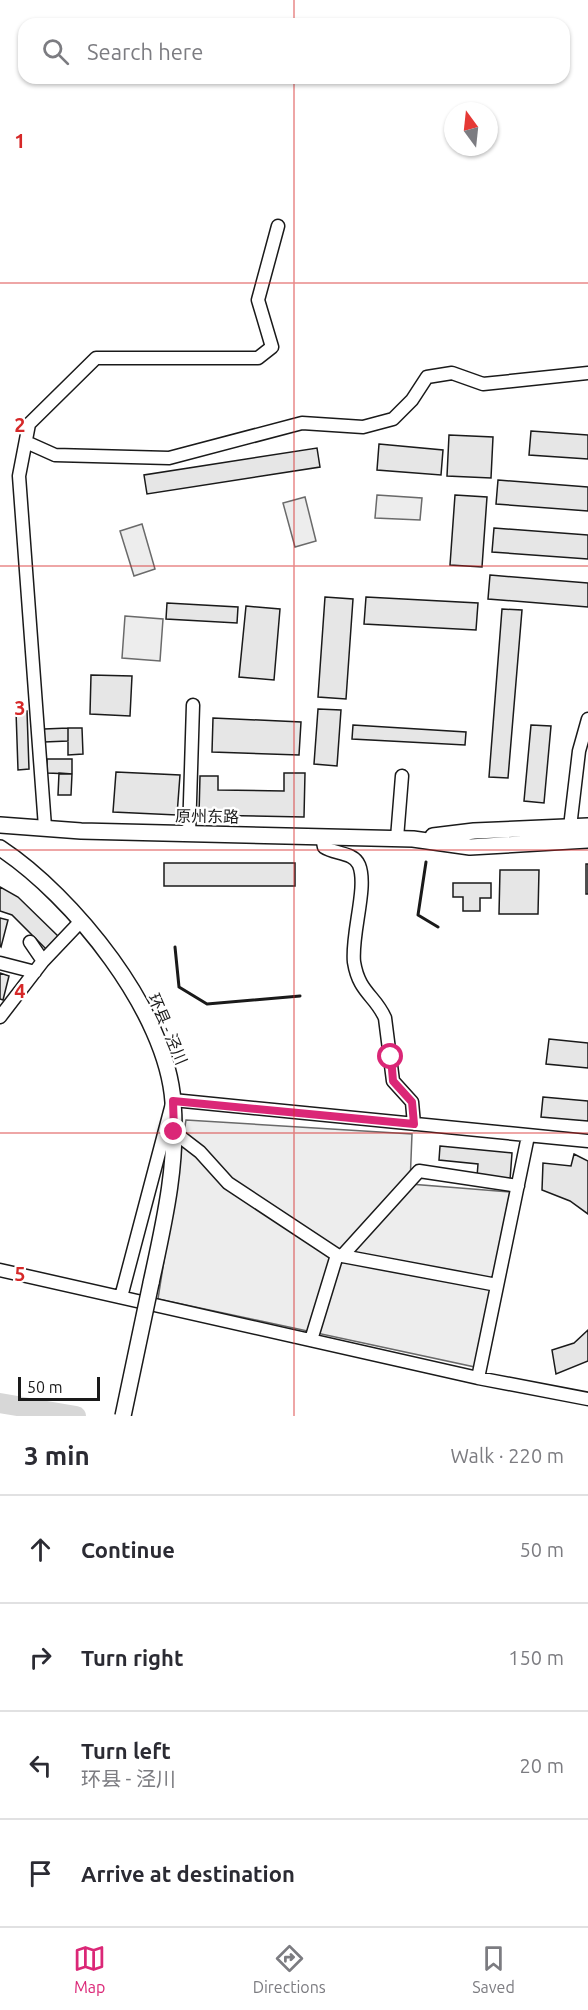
<!DOCTYPE html>
<html lang="en">
<head>
<meta charset="utf-8">
<style>
  :root { --surface:#fff; --page:#f7f7f7; --text:#2b2b33; --muted:#7c7c81; --line:#e1e1e2; --accent:#db2777 }
  body { margin:0; font-family:Ubuntu,"Noto Sans SC",sans-serif; background:var(--page); color:var(--text) }
  .compass { position:absolute; left:444px; top:102px; width:54px; height:54px; border-radius:50%; background:var(--surface); box-shadow:0 2px 4px #0004; rotate:345deg }
  .scale { position:absolute; left:18px; bottom:15px; width:82px; box-sizing:border-box; padding-left:6px; border:3px solid #1a1a1a; border-top:0; font-size:16px; line-height:21px; white-space:nowrap; color:#1a1a1a; -webkit-text-stroke:4px #fff; paint-order:stroke }
  .stop { position:absolute; width:18px; height:18px; margin:-14px; border:4px solid #db2777; border-radius:50%; background:#fff }
  .stop.end { background:#db2777; border-color:#fff; box-shadow:0 2px 6px #0008 }
  .list { margin:0; padding:0; list-style:none }
  h2 { display:flex; justify-content:space-between; align-items:center; height:78px; margin:0; padding:0 24px; font-size:26px }
  h2 small { font-size:20px; font-weight:400; color:var(--muted) }
  .list li { display:grid; grid-template-columns:39px 1fr auto; gap:18px; align-items:center; box-sizing:border-box; height:108px; padding:0 24px; border-top:2px solid var(--line) }
  .list b { display:block; font-size:22px; white-space:nowrap }
  .list p { margin:0; font-size:20px; white-space:nowrap; color:var(--muted) }
  .list em { font-size:20px; font-style:normal; color:var(--muted) }
  .icon { flex:none; width:33px; height:33px; fill:none; stroke:currentColor; stroke-width:2; stroke-linecap:round; stroke-linejoin:round }
  .map { position:relative; flex:none; width:588px; height:1416px; overflow:hidden }
  .search { position:absolute; background:var(--surface); box-shadow:0 2px 4px #0004; left:18px; right:18px; top:18px; height:66px; display:flex; align-items:center; gap:15px; box-sizing:border-box; padding:0 21px; border-radius:18px; color:var(--muted); font-size:22px }
  .sheet { height:510px; background:var(--surface) }
  nav { display:flex; justify-content:space-around; align-items:center; box-sizing:border-box; height:84px; border-top:2px solid var(--line); background:var(--surface); font-size:16px; color:var(--muted) }
  nav a { display:grid; justify-items:center; gap:3px }
  nav .on { color:var(--accent) }
  .map>svg:first-child { display:block }
</style>
</head>
<body>
<div class="map">
<svg width="588" height="1416" viewBox="0 0 588 1416">
  <rect width="100%" height="100%" fill="#fff"/>
  <path fill="#ededed" stroke="#6a6a6a" stroke-width="1.5" d="M 377,495 L 422,498 L 420,520 L 375,518 Z
    M 305,497 L 316,541 L 295,547 L 283,503 Z
    M 142,524 L 155,569 L 134,576 L 120,531 Z
    M 125,616 L 163,619 L 160,661 L 122,658 Z
    M 186,1120 L 412,1134 L 410,1184 L 510,1192 L 475,1367 L 158,1299 Z"/>
  <g fill="none" stroke-linecap="round" stroke-linejoin="round">
    <path stroke="#d7d7d7" stroke-width="20" d="M 0,1403 L 76,1416"/>
  </g>
  <path fill="#e6e6e6" stroke="#1a1a1a" stroke-width="1.5" d="M 531,431 L 588,435 L 588,459 L 529,455 Z
    M 449,435 L 493,437 L 491,478 L 447,476 Z
    M 379,444 L 443,450 L 441,475 L 377,470 Z
    M 317,448 L 320,467 L 147,494 L 144,475 Z
    M 498,480 L 588,487 L 588,511 L 496,504 Z
    M 455,495 L 487,497 L 482,567 L 450,565 Z
    M 494,528 L 588,535 L 588,559 L 492,552 Z
    M 490,575 L 588,583 L 588,607 L 488,599 Z
    M 325,597 L 353,599 L 346,699 L 318,697 Z
    M 366,597 L 478,603 L 476,630 L 364,624 Z
    M 167,603 L 238,607 L 237,623 L 166,619 Z
    M 246,606 L 280,609 L 274,680 L 239,677 Z
    M 502,609 L 522,610 L 508,778 L 489,777 Z
    M 91,675 L 132,676 L 130,716 L 90,714 Z
    M 318,709 L 341,710 L 337,766 L 314,764 Z
    M 16,711 L 27,711 L 29,769 L 18,770 Z
    M 213,718 L 301,722 L 299,755 L 212,752 Z
    M 353,725 L 466,732 L 465,745 L 352,739 Z
    M 531,725 L 551,726 L 544,803 L 524,801 Z
    M 68,728 L 68,741 L 44,742 L 44,729 Z
    M 68,728 L 82,728 L 83,754 L 68,755 Z
    M 47,759 L 72,759 L 72,774 L 47,773 Z
    M 116,772 L 180,775 L 177,815 L 113,812 Z
    M 59,773 L 72,774 L 71,795 L 58,795 Z
    M 284,773 L 305,773 L 304,817 L 199,815 L 200,776 L 218,776 L 218,790 L 284,791 Z
    M 164,863 L 295,863 L 295,886 L 164,886 Z
    M 586,864 L 588,864 L 588,894 L 586,894 Z
    M 500,870 L 539,870 L 538,914 L 499,914 Z
    M 453,883 L 491,883 L 491,898 L 480,898 L 480,911 L 463,911 L 463,897 L 453,897 Z
    M 0,887 L 18,897 L 59,937 L 47,950 L 12,915 L 0,911 Z
    M 0,918 L 8,920 L 1,947 L 0,946 Z
    M 0,973 L 9,976 L 3,1000 L 0,999 Z
    M 549,1039 L 588,1043 L 588,1068 L 546,1064 Z
    M 543,1097 L 588,1101 L 588,1121 L 541,1117 Z
    M 440,1146 L 512,1153 L 510,1180 L 477,1177 L 478,1164 L 439,1160 Z
    M 574,1154 L 588,1161 L 588,1214 L 570,1201 L 542,1190 L 543,1163 L 571,1166 Z
    M 588,1330 L 588,1361 L 556,1374 L 552,1350 L 574,1343 Z"/>
  <g fill="none" stroke-linecap="round" stroke-linejoin="round">
    <defs>
      <path id="minor" d="M 26,442 L 55,455 L 169,458 L 302,423 L 363,427 L 393,419 L 412,400 L 427,377 L 452,373 L 483,384 L 588,373
        M 45,827 L 19,476 L 29,424 L 96,358 L 258,358 L 272,347 L 258,300 L 278,226
        M 570,827 L 579,751 L 588,719
        M 189,834 L 193,705
        M 322,837 L 324,847 C 334,854 354,852 359,865 C 368,887 351,934 354,962 C 359,993 375,995 385,1018 L 393,1081 L 412,1102 L 414,1124
        M 397,838 L 402,776
        M 30,942 L 43,961
        M 0,963 L 35,972
        M 0,1017 L 43,961 L 81,921
        M 174,1132 L 200,1152 L 228,1183 L 337,1255 L 497,1285
        M 342,1256 L 419,1171 L 518,1186
        M 0,1270 L 478,1378 L 588,1399
        M 121,1297 L 173,1100 L 588,1141
        M 311,1340 L 337,1255
        M 478,1378 L 528,1136"/>
      <path id="major" d="M 0,825 L 81,831 L 413,839 L 470,847 L 588,840
        M 433,836 L 474,831 L 588,826
        M 0,848 C 73,896 167,1012 173,1102 C 178,1164 164,1223 151,1283"/>
    </defs>
    <use href="#minor" stroke="#1a1a1a" stroke-width="15"/>
    <use href="#major" stroke="#1a1a1a" stroke-width="18"/>
    <use href="#minor" stroke="#fff" stroke-width="12"/>
    <use href="#major" stroke="#fff" stroke-width="15"/>
    <defs>
      <path id="major-bridge" d="M 123,1416 L 151,1283"/>
    </defs>
    <use href="#major-bridge" stroke="#1a1a1a" stroke-width="18" stroke-linecap="butt"/>
    <use href="#major-bridge" stroke="#fff" stroke-width="15"/>
    <path stroke="#1a1a1a" stroke-width="3" d="M 426,862 L 418,915 L 438,927
      M 175,947 L 179,987 L 207,1004 L 300,996"/>
  </g>
  <g fill="none" stroke-linecap="round" stroke-linejoin="round">
    <path stroke="#db2777" stroke-width="8" d="M 174,1132 L 173,1101 L 414,1124 L 412,1102 L 393,1081 L 391,1057"/>
  </g>
  <path fill="none" stroke="#d62828" stroke-width="1.5" stroke-opacity="0.55" d="M 294,0 L 294,24M 294,78 L 294,1416M 0,283 L 588,283M 0,566 L 588,566M 0,850 L 588,850M 0,1133 L 588,1133"/>
  <g text-anchor="middle" dominant-baseline="central" stroke-width="4.5" stroke-linejoin="round" paint-order="stroke">
    <g font-size="16" fill="#1a1a1a" stroke="#fff">
      <text transform="translate(207 816) rotate(1)">原州东路</text>
      <text transform="translate(168 1029) rotate(67)">环县 - 泾川</text>
    </g>
  </g>
  <g font-size="20" text-anchor="middle" font-weight="bold" fill="#d62828" stroke="#fff" stroke-width="4.5" stroke-linejoin="round" paint-order="stroke">
    <text x="20" y="148">1</text>
    <text x="20" y="432">2</text>
    <text x="20" y="715">3</text>
    <text x="20" y="998">4</text>
    <text x="20" y="1281">5</text>
  </g>
</svg>
<svg class="compass" viewBox="-18 -18 36 36"><path d="M0-13l5 13h-10z" fill="#e53935"/><path d="M0 13l5-13h-10z" fill="#7c7c81"/></svg>
<div class="scale">50 m</div>
<div class="stop" style="left:391px;top:1057px"></div>
<div class="stop end" style="left:174px;top:1132px"></div>
<div class="search"><svg class="icon" aria-label="search" viewBox="0 0 24 24"><circle cx="10" cy="10" r="6"/><path d="M15 15l6 6"/></svg>Search here</div>
</div>
<section class="sheet">
<h2>3 min<small>Walk · 220 m</small></h2>
<ul class="list">
<li><svg class="icon" aria-label="ahead" viewBox="0 0 24 24"><path d="M12 20V5M6 11l6-6 6 6"/></svg><div><b>Continue</b></div><em>50 m</em></li>
<li><svg class="icon" aria-label="right" viewBox="0 0 24 24"><path d="M7 20v-9h11M14 6l5 5-5 5"/></svg><div><b>Turn right</b></div><em>150 m</em></li>
<li><svg class="icon" aria-label="left" viewBox="0 0 24 24"><path d="M17 20v-9H6M10 6l-5 5 5 5"/></svg><div><b>Turn left</b><p>环县 - 泾川</p></div><em>20 m</em></li>
<li><svg class="icon" aria-label="arrive" viewBox="0 0 24 24"><path d="M6 21V4h12l-3 4 3 4H6"/></svg><div><b>Arrive at destination</b></div></li>
</ul>
</section>
<nav>
<a class="on"><svg class="icon" aria-label="map" viewBox="0 0 24 24"><path d="M3 6l6-2 6 2 6-2v14l-6 2-6-2-6 2zM9 4v14M15 6v14"/></svg>Map</a>
<a><svg class="icon" aria-label="directions" viewBox="0 0 24 24"><path d="M12 3l9 9-9 9-9-9zM9 14v-3h6M13 9l2 2-2 2"/></svg>Directions</a>
<a><svg class="icon" aria-label="saved" viewBox="0 0 24 24"><path d="M7 4h10v16l-5-4-5 4z"/></svg>Saved</a>
</nav>
</body>
</html>
